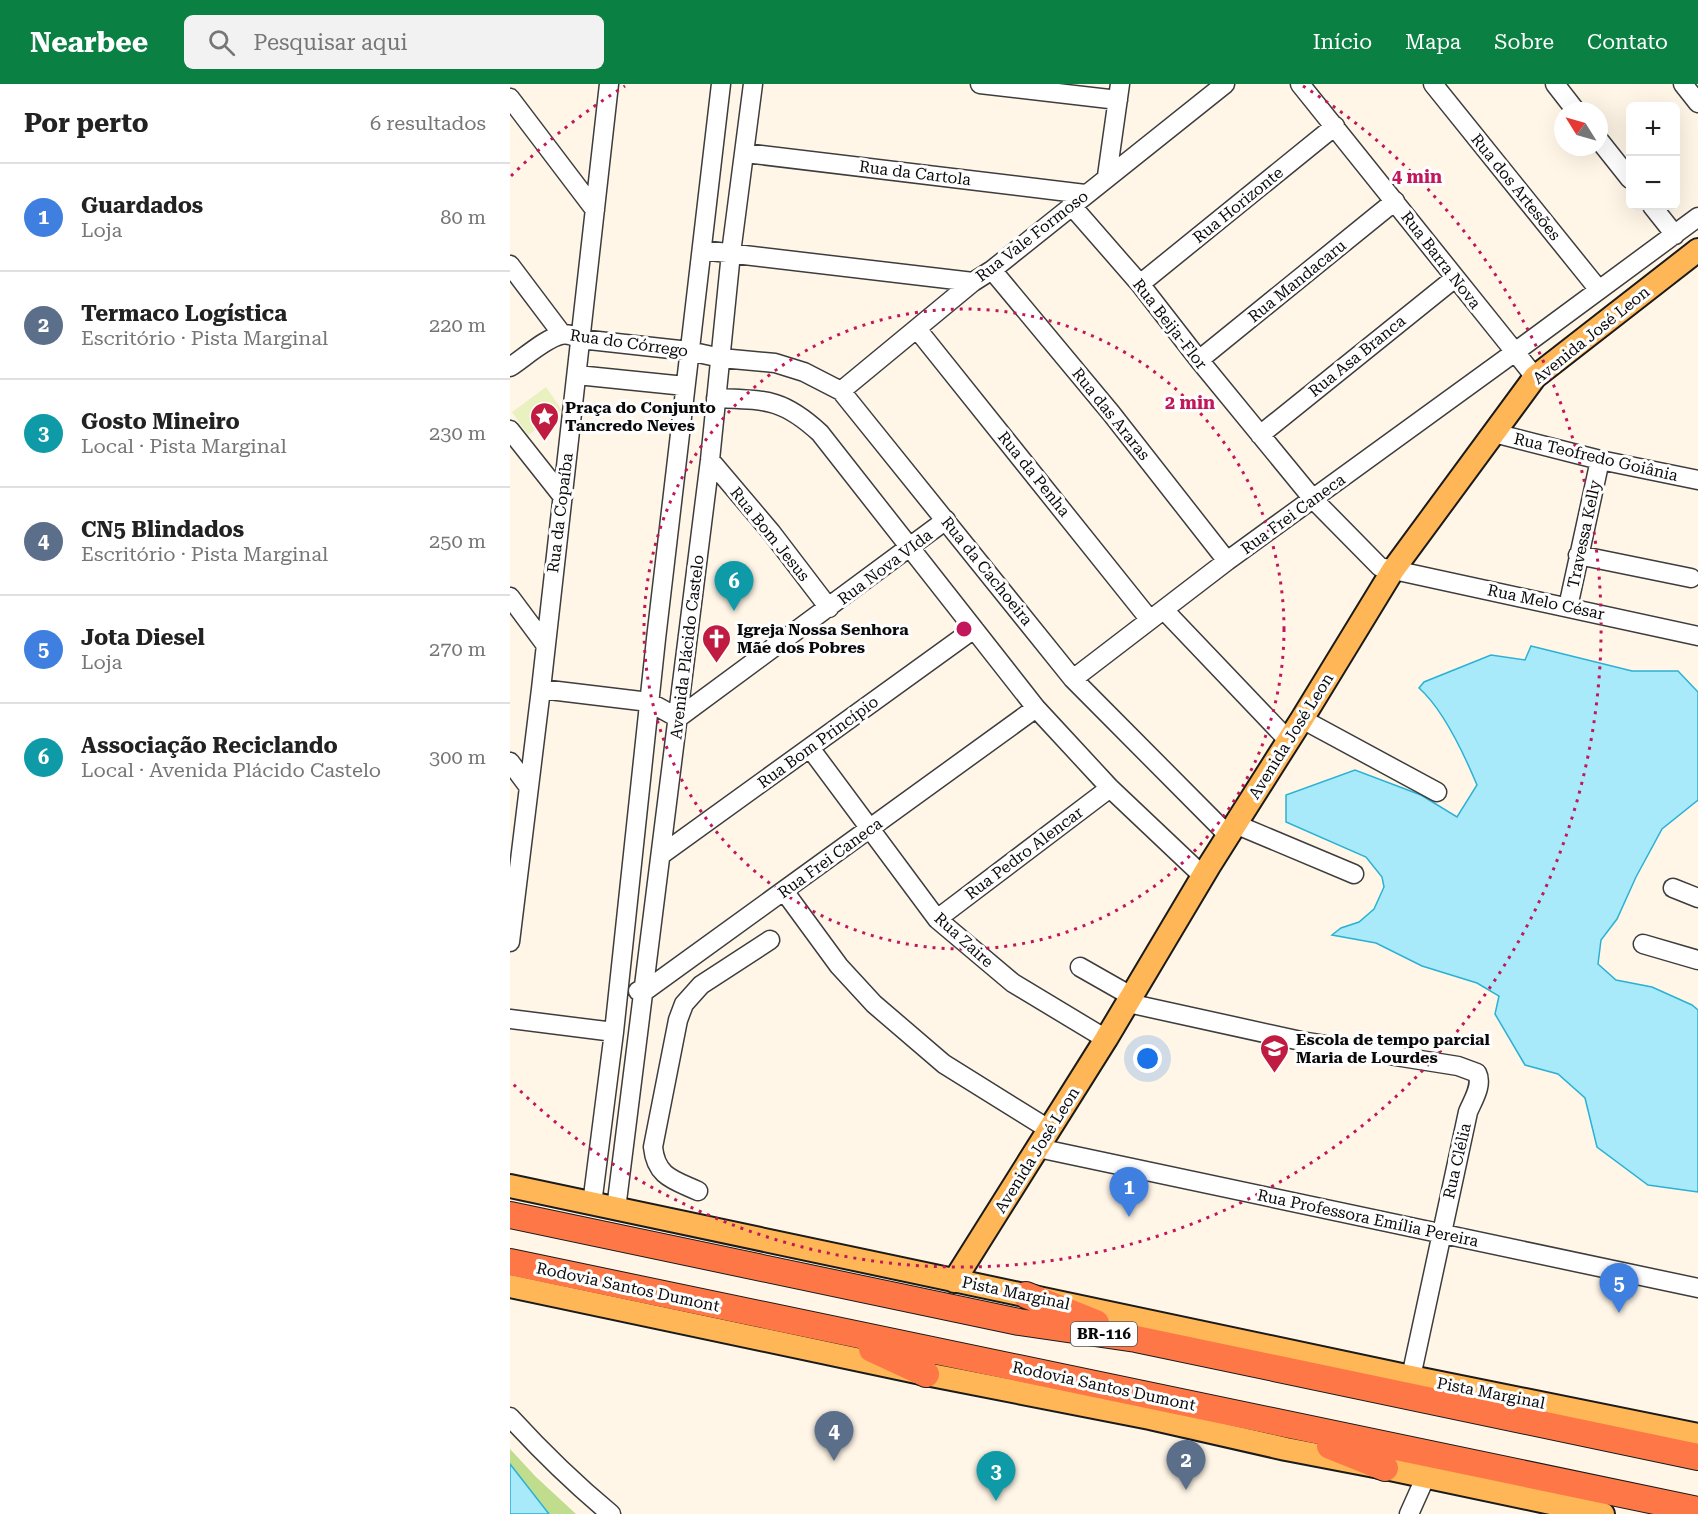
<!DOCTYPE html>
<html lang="pt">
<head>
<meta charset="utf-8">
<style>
  :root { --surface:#fff; --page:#f2f2f2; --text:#222; --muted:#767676; --line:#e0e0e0; --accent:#0b8043 }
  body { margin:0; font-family:"Roboto Serif",serif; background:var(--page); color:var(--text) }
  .controls { position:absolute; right:18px; top:18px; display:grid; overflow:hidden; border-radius:9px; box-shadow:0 6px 24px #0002 }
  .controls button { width:54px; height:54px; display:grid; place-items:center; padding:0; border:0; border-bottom:2px solid var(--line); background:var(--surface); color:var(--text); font:30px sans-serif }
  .compass { position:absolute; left:1044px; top:18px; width:54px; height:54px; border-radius:50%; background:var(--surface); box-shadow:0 6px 24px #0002; rotate:307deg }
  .you { position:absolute; left:638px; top:975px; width:21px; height:21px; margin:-15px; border:4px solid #fff; border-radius:50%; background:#1a73e8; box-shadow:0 0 0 9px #1a73e833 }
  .badge { display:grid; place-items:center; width:39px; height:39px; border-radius:50%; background:var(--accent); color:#fff; font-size:20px; font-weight:700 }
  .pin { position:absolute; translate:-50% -50px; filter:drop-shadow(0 2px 3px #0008) }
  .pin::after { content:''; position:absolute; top:32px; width:21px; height:18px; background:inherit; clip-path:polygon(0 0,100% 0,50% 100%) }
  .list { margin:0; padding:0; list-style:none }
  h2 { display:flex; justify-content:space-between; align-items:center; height:78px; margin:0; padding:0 24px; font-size:26px }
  h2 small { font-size:20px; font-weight:400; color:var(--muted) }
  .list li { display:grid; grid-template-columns:39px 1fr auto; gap:18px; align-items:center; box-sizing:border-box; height:108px; padding:0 24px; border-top:2px solid var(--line) }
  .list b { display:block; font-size:22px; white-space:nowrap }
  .list p { margin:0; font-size:20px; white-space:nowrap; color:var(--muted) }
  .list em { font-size:20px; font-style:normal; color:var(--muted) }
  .icon { flex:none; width:33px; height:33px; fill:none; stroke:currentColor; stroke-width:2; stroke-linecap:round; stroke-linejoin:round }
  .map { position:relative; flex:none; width:1188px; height:1430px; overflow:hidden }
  header { display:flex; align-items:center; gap:36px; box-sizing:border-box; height:84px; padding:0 30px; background:var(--accent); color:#fff }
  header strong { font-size:28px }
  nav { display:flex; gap:33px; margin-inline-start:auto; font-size:21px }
  .search { width:420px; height:54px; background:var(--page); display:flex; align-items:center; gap:15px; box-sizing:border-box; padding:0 21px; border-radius:9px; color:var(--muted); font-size:22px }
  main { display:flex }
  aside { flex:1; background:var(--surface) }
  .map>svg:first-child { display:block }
</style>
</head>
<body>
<header>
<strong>Nearbee</strong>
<div class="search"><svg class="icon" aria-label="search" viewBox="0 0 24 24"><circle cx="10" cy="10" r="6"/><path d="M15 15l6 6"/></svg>Pesquisar aqui</div>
<nav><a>Início</a><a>Mapa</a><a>Sobre</a><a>Contato</a></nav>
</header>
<main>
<aside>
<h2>Por perto<small>6 resultados</small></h2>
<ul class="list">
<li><span class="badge" style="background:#3f7fe0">1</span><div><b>Guardados</b><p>Loja</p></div><em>80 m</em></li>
<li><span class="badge" style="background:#5c6f8a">2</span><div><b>Termaco Logística</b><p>Escritório · Pista Marginal</p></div><em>220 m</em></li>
<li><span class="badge" style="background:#0f9aa8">3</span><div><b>Gosto Mineiro</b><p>Local · Pista Marginal</p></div><em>230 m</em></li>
<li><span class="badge" style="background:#5c6f8a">4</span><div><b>CN5 Blindados</b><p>Escritório · Pista Marginal</p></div><em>250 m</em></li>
<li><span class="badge" style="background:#3f7fe0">5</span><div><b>Jota Diesel</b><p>Loja</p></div><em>270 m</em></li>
<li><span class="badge" style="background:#0f9aa8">6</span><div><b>Associação Reciclando</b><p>Local · Avenida Plácido Castelo</p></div><em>300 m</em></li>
</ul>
</aside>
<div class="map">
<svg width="1188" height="1430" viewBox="0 0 1188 1430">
  <rect width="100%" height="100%" fill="#fff6e7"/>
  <path fill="#c0dc8d" d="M 0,1365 L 26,1393 L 66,1430 L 39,1430 L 0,1380 Z"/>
  <path fill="#eaf1c1" d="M 36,303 L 52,326 L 18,351 L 2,328 Z"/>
  <path fill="#a8eafa" stroke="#2bb1d4" stroke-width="1.5" d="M 1021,562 L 1122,587 L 1168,587 L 1188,608 L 1188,716 L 1152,745 L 1126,793 L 1107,835 L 1091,856 L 1088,880 L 1106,896 L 1142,903 L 1182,921 L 1188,926 L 1188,1108 L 1138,1101 L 1087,1063 L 1075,1014 L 1048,990 L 1015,981 L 985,930 L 989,912 L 967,899 L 912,882 L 866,859 L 822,851 L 831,844 L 849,838 L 864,825 L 874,803 L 872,793 L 856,773 L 776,738 L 776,711 L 845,686 L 911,711 L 947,733 L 967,701 C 954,670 934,626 909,604 L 914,598 L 981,571 L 1015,576 Z
    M 0,1380 L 39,1430 L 0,1430 Z"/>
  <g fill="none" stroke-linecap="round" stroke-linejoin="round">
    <defs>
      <path id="minor" d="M 470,0 L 608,16
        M 790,0 L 1005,268 L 1188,133
        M 923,0 L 1089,206
        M 1045,0 L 1066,27
        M 1173,0 L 1188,19
        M 0,14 L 85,126
        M 1089,56 L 1120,95
        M 235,69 L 575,110
        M 597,92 L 610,0
        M 561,121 L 630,200 L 689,276 L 803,415 L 870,483 L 1188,552
        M 1142,122 L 1165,151
        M 192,166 L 463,198
        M 0,181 L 52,250
        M 482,186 L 601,329 L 717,477
        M 630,200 L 825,42
        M 407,245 L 640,536
        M 689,276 L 885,117
        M 0,283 C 14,274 36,254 51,251 C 58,249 64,252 70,255 L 179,267 L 211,274 L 265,279 L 294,288 L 331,307 L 563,595 L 718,751
        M 67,291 L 175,302
        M 331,307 L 463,198 L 482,186 L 715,0
        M 206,314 C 255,316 272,314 310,349 L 526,624 L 600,704 L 693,792
        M 0,346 L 53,413
        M 984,349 L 1090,376 L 1188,396
        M 750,351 L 945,194
        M 200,376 L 261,448 L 319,524
        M 1068,471 L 1181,494
        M 0,513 L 35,560
        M 1058,523 L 1090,376
        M 654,526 L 778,656
        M 563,595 L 717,477 L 1005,268 L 1025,293
        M 31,605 L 139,618 L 168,634
        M 168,634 L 436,436
        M 792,635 L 927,708
        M 300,664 L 427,835 L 503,899 L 596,955
        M 0,678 L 18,702
        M 725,740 L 844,790
        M 151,771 L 464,545
        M 1163,804 L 1188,814
        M 274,807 L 329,882 L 364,920 L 434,980 L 540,1046
        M 427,835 L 600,704
        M 0,858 L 31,605 L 99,0
        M 1133,860 L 1188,876
        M 570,883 L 621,912
        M 128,907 L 135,907 L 526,624
        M 618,919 L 791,957 L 948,982 L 967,989 C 973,1001 963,1016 958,1028 L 901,1293
        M 0,935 L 104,948
        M 528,1064 L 1188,1204
        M 188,1107 C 164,1096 146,1093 143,1063 L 168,936 L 174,920 L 191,901 L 260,856
        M 82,1120 L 104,948 L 146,555 L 211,0
        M 106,1125 L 200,376 L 221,169 L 243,0
        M 0,1333 C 32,1368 65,1400 101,1430
        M 899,1430 L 916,1392"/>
      <path id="major" d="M 0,1102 L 901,1293 L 1188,1351
        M 444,1197 L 596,955 L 699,782 L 792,635 L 883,486 L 1025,293 L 1188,166
        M 0,1202 L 416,1290 L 640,1334 L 776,1365 L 875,1384 L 1093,1430"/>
      <path id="highway" d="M 0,1131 L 509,1238 L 626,1255 L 1188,1373
        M 0,1178 L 1188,1426
        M 516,1211 L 586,1239
        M 362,1265 L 416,1290
        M 820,1362 L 875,1384"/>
    </defs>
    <use href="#minor" stroke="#3d3d3d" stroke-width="21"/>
    <use href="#major" stroke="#1b1b1b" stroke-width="26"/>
    <use href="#highway" stroke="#1b1b1b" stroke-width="28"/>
    <use href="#minor" stroke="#fff" stroke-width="18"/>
    <use href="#major" stroke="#ffb657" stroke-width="22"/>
    <use href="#highway" stroke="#fd7846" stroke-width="26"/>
  </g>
  <g fill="none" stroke="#c2185b" stroke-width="3" stroke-dasharray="3 6">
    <circle cx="454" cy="545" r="320"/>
    <path d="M1 92A640 640 0 0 1 115 2M793 2A640 640 0 1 1 1 998"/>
  </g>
  <defs>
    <symbol id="sight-pin" viewBox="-11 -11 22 30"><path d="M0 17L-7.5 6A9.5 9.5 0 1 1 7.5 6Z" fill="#c01c42" stroke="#fff"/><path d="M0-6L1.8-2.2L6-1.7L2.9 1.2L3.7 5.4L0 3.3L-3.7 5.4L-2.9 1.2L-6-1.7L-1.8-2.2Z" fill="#fff"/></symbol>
    <symbol id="church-pin" viewBox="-11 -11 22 30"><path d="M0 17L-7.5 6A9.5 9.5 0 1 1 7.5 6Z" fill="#c01c42" stroke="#fff"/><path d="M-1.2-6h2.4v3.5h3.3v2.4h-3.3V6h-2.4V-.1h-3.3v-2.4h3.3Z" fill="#fff"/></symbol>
    <symbol id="school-pin" viewBox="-11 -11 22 30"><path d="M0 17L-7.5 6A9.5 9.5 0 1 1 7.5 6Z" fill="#c01c42" stroke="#fff"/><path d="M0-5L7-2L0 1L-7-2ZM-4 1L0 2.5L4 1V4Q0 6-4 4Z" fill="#fff"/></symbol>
  </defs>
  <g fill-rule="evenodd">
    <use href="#sight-pin" x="18" y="316" width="33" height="45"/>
    <use href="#church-pin" x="190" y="538" width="33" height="45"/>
    <use href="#school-pin" x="748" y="948" width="33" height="45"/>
  </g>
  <g text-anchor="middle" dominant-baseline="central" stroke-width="6" stroke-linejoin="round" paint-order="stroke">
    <rect fill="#fff" stroke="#545454" stroke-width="1.5" x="561" y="1238" width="66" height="24" rx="4.5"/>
    <g font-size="15" font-weight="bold" fill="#0a0a0a">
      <text x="594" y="1250">BR-116</text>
    </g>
    <g font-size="16" fill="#0a0a0a" stroke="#fff">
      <text transform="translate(405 89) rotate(7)">Rua da Cartola</text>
      <text transform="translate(1006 103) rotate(51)">Rua dos Artesões</text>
      <text transform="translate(728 121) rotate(-39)">Rua Horizonte</text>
      <text transform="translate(522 152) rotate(-38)">Rua Vale Formoso</text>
      <text transform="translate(931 176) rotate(52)">Rua Barra Nova</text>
      <text transform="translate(787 197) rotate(-39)">Rua Mandacaru</text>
      <text transform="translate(660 240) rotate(52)">Rua Beija-Flor</text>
      <text transform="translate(1081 251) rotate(-39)">Avenida José Leon</text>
      <text transform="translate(119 259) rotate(8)">Rua do Córrego</text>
      <text transform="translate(847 272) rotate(-39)">Rua Asa Branca</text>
      <text transform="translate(601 330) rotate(51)">Rua das Araras</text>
      <text transform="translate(1086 373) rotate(13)">Rua Teofredo Goiânia</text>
      <text transform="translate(524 390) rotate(51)">Rua da Penha</text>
      <text transform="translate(50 429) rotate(-83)">Rua da Copaíba</text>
      <text transform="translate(783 430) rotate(-36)">Rua Frei Caneca</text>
      <text transform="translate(260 450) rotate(51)">Rua Bom Jesus</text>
      <text transform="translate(1074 450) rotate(-78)">Travessa Kelly</text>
      <text transform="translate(375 483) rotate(-37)">Rua Nova VIda</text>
      <text transform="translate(477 487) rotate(51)">Rua da Cachoeira</text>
      <text transform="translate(1036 518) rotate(12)">Rua Melo César</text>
      <text transform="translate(177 563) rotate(-83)">Avenida Plácido Castelo</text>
      <text transform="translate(781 652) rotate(-58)">Avenida José Leon</text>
      <text transform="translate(308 658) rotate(-36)">Rua Bom Princípio</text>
      <text transform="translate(514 769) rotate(-37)">Rua Pedro Alencar</text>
      <text transform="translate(320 774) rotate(-36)">Rua Frei Caneca</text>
      <text transform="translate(454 856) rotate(42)">Rua Zaire</text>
      <text transform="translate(527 1066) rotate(-58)">Avenida José Leon</text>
      <text transform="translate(947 1077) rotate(-77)">Rua Clélia</text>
      <text transform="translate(858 1134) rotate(12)">Rua Professora Emília Pereira</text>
      <text transform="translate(118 1203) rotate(12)">Rodovia Santos Dumont</text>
      <text transform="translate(506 1209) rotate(12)">Pista Marginal</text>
      <text transform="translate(594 1302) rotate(12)">Rodovia Santos Dumont</text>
      <text transform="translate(981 1309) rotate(11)">Pista Marginal</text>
    </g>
    <g font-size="16" font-weight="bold" fill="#0a0a0a" stroke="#fff" text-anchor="start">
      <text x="55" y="323">Praça do Conjunto<tspan x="55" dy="18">Tancredo Neves</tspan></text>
      <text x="227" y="545">Igreja Nossa Senhora<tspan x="227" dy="18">Mãe dos Pobres</tspan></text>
      <text x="786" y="955">Escola de tempo parcial<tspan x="786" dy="18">Maria de Lourdes</tspan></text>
    </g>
  </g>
  <circle cx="454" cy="545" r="9" fill="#c2185b" stroke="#fff" stroke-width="3"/>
  <g font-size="18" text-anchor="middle" font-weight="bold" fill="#c2185b" stroke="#fff" stroke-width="6" stroke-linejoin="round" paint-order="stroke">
    <text x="907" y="99">4 min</text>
    <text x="680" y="325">2 min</text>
  </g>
</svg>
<div class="controls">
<button>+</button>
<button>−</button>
</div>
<svg class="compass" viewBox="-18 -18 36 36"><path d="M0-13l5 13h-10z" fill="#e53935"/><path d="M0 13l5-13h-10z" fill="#767676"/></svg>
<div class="you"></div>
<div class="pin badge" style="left:619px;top:1133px;background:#3f7fe0">1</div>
<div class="pin badge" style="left:676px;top:1406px;background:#5c6f8a">2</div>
<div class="pin badge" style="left:486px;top:1417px;background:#0f9aa8">3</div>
<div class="pin badge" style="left:324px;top:1377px;background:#5c6f8a">4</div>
<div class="pin badge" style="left:1109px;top:1229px;background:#3f7fe0">5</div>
<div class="pin badge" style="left:224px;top:527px;background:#0f9aa8">6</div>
</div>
</main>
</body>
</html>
